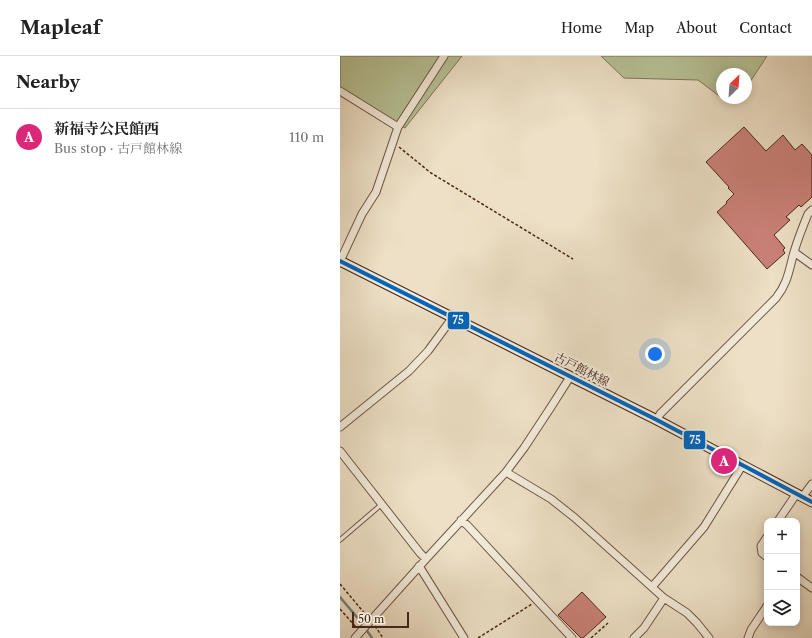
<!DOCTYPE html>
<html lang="en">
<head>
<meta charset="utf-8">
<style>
  :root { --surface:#fff; --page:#f6f6f6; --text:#222; --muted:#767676; --line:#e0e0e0; --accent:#db2777 }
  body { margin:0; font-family:"Libre Caslon Text","Noto Serif JP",serif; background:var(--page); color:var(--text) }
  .controls { position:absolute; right:12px; bottom:12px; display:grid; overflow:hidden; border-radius:8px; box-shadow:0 2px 10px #0003 }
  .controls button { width:36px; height:36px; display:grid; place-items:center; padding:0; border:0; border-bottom:1px solid var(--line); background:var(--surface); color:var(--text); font:20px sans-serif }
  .compass { position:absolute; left:376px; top:12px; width:36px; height:36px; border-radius:50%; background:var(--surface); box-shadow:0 2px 10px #0003; rotate:25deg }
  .scale { position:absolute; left:12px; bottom:10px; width:57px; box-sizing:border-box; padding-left:4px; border:2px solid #48281b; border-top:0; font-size:11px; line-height:14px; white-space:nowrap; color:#48281b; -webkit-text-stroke:3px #f3ebda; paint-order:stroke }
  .you { position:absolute; left:315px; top:298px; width:14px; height:14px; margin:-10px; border:3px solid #fff; border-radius:50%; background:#1a73e8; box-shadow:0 0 0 6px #1a73e833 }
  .badge { display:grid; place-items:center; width:26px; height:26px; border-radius:50%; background:var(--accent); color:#fff; font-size:13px; font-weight:700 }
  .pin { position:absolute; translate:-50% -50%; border:2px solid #fff; box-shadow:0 1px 4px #0006 }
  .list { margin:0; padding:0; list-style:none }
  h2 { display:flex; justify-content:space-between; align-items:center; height:52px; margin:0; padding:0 16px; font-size:17px }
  h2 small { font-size:13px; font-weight:400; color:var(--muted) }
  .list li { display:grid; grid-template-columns:26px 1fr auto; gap:12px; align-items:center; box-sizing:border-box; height:56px; padding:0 16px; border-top:1px solid var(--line) }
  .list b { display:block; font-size:15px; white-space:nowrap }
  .list p { margin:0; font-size:13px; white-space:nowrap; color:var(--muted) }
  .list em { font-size:13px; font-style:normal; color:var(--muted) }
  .icon { flex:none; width:22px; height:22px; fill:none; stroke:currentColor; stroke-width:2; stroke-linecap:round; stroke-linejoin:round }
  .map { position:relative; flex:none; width:472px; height:582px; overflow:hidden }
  header { display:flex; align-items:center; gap:24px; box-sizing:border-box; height:56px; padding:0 20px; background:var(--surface); border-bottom:1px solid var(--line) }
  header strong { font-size:19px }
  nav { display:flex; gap:22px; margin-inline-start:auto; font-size:14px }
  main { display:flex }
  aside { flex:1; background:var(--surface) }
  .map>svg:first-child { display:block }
</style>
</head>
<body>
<header>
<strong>Mapleaf</strong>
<nav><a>Home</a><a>Map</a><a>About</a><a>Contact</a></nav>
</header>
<main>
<aside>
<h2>Nearby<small></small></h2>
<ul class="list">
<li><span class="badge">A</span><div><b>新福寺公民館西</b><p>Bus stop · 古戸館林線</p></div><em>110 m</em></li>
</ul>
</aside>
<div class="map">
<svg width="472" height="582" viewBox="0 0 472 582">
  <rect width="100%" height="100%" fill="#ede0c6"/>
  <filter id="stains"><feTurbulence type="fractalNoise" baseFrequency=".005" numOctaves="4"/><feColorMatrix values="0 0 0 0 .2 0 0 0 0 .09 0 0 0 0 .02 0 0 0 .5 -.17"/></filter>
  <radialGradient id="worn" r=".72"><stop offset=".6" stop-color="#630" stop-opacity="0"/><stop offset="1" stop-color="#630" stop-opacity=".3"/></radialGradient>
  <path fill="#b7c296" stroke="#807558" d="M 0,0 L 122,0 L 65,72 L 0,33 Z
    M 261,0 L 427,0 L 406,32 L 406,18 L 382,18 L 382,42 L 358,24 L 284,22 Z"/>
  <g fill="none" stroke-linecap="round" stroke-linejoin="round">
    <path stroke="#798176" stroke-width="2.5" d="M 0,541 L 21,566 L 32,582"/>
  </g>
  <path fill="#ca8077" stroke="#48281b" d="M 404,71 L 426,95 L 443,79 L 455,94 L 462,88 L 472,99 L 472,141 L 461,151 L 459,149 L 446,161 L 450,164 L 434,179 L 445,192 L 443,194 L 445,197 L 427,213 L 377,156 L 387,147 L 386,146 L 394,138 L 388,132 L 389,131 L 366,106 Z
    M 242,536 L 266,561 L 243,582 L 241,582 L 218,559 Z"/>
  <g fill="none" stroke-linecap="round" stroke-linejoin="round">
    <defs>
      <path id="service" d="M 0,484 L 42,448"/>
      <path id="minor" d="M 0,35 L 58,71
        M 454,196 L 472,209
        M 0,203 L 2,201 L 22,158 L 36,136 L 58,71 L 104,0
        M 317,364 L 320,358 L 436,242 C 448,227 449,214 454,196 C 458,183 463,170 468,158 L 472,154
        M 0,371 L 69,315 L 88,295 L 113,261
        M 0,395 L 80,497 L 86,503
        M 166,416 L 211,443 L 235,462 L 324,542 L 347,557 L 357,567 L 369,582
        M 463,440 L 472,428
        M 121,464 L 127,469 L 232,582
        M 438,465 L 457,437
        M 427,481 L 421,490 L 422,497 L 427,501
        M 79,510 L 124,582
        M 457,521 L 472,532
        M 312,531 L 364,471 L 402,410
        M 15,582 L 86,503 L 166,416 L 184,392 L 211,351 L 230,321
        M 294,582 L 304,572 L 324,542
        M 408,582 L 411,574 L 427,550"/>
      <path id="secondary" d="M 0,205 L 317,364 L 472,446"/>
    </defs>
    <use href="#service" stroke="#715646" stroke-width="5.5"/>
    <use href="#minor" stroke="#715646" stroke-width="9"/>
    <use href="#secondary" stroke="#48281b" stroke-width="11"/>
    <path stroke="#48281b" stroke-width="1.5" stroke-dasharray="3 2" stroke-linecap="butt" d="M 59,91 L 91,117 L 233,203
      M 0,528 L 26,559
      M 0,553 L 16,571
      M 35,570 L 43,582
      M 138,582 L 192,548
      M 251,582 L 268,567"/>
    <use href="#service" stroke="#f3ebda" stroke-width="3.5"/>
    <use href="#minor" stroke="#f3ebda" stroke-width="7"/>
    <use href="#secondary" stroke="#f3ebda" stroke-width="9"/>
    <defs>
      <path id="bus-1" d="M 0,205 L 317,364 L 472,446"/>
    </defs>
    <use href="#bus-1" stroke="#f3ebda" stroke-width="7"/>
    <use href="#bus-1" stroke="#0065bd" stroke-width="4"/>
  </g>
  <g text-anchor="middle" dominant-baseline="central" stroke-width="4" stroke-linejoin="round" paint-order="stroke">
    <g font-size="12" fill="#48281b" stroke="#f3ebda">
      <text transform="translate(242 313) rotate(27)">古戸館林線</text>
    </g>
  </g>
  <g stroke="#f3ebda" stroke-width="1.5">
    <rect x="107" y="255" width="23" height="19" rx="4" fill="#0065bd"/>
    <rect x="343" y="374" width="23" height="20" rx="4" fill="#0065bd"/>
  </g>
  <g font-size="11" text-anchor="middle" font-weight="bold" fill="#fff">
    <text x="118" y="268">75</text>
    <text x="355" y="388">75</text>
  </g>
  <rect width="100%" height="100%" filter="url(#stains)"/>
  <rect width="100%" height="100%" fill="url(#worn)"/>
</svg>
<div class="controls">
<button>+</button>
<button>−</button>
<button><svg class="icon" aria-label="layers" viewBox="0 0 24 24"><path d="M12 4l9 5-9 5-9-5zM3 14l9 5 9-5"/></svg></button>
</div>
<svg class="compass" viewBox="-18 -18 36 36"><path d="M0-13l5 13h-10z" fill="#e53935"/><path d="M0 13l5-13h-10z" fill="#767676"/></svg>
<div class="scale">50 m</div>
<div class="you"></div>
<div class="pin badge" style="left:384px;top:405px">A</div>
</div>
</main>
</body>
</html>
